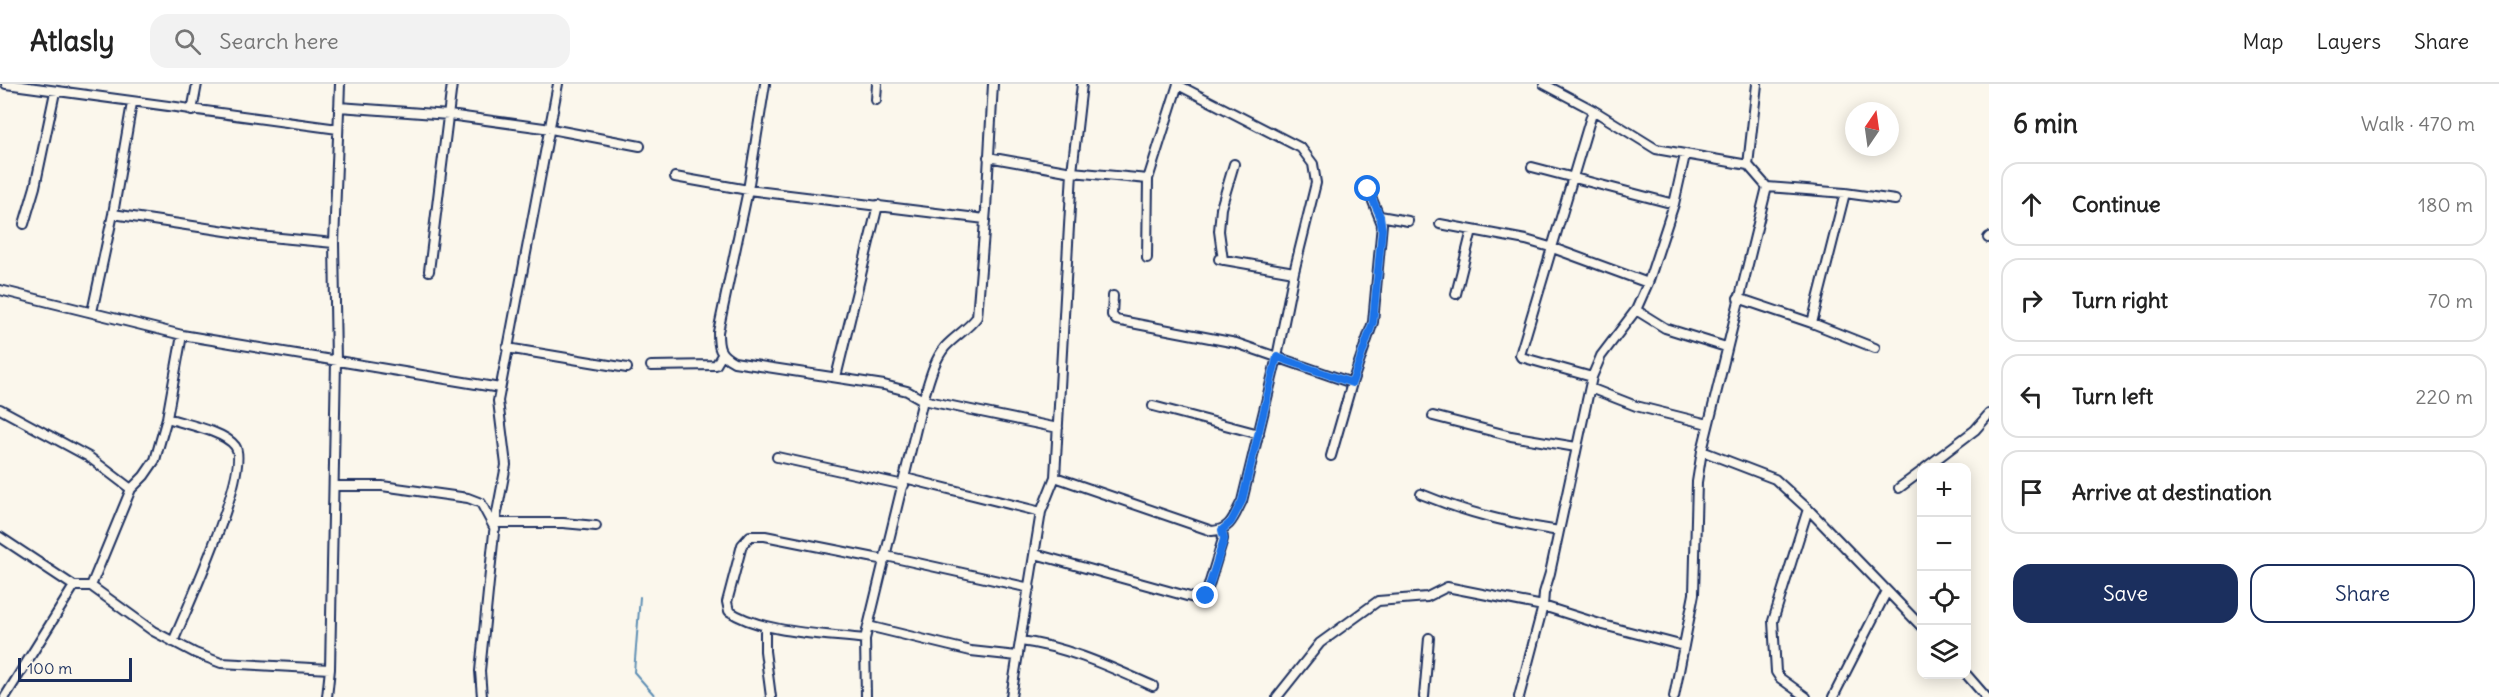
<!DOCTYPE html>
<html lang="en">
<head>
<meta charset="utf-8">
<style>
  :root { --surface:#fff; --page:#f2f2f2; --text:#222; --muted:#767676; --line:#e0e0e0; --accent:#1b2f5e }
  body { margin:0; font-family:Delius,sans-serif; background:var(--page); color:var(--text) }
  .controls { position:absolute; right:18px; bottom:18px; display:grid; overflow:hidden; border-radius:12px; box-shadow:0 3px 15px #0003 }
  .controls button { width:54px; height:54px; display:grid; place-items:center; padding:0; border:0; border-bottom:2px solid var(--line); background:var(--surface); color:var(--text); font:30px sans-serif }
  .compass { position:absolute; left:1845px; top:18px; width:54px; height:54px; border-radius:50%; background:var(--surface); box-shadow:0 3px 15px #0003; rotate:13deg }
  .scale { position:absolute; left:18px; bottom:15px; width:114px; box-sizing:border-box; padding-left:6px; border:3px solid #1b2f5e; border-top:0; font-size:16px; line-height:21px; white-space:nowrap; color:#1b2f5e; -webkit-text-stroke:4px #fbf7ec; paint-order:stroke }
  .stop { position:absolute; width:18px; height:18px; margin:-14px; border:4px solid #1a73e8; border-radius:50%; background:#fff }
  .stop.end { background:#1a73e8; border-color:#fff; box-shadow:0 2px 6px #0008 }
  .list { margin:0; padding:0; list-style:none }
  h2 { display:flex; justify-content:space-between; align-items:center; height:78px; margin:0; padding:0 24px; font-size:26px }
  h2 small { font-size:20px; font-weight:400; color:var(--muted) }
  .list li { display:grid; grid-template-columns:39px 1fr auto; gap:18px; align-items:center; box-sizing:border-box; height:84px; margin:0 12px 12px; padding:0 12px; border:2px solid var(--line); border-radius:18px }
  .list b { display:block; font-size:22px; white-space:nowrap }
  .list em { font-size:20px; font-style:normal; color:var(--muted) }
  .actions { display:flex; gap:12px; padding:18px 24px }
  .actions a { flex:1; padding:14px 0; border:2px solid var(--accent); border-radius:18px; text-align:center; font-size:21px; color:var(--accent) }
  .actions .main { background:var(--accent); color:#fff }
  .icon { flex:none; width:33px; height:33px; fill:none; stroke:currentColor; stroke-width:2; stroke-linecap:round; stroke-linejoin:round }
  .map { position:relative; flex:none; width:1989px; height:613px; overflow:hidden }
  header { display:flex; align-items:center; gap:36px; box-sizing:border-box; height:84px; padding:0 30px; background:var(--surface); border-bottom:2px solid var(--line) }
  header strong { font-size:28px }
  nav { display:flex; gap:33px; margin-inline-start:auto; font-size:21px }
  .search { width:420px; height:54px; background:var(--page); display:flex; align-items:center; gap:15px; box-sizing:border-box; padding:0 21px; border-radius:18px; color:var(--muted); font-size:22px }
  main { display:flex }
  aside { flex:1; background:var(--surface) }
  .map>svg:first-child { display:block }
</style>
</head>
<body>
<header>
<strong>Atlasly</strong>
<div class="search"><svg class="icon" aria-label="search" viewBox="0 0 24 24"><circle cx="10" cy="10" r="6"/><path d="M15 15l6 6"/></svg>Search here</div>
<nav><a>Map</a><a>Layers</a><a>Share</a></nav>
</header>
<main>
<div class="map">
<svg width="1989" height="613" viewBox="0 0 1989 613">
  <rect width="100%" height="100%" fill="#fbf7ec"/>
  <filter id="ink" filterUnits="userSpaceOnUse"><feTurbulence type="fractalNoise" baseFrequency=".0167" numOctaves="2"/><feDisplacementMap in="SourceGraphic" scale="12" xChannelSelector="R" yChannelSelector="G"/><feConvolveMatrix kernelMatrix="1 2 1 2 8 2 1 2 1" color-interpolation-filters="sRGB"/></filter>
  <g filter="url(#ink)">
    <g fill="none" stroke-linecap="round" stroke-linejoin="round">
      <path stroke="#5f8fb4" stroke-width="2" d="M 640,513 L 634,588 L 656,613"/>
      <defs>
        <path id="minor" d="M 6,0 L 338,45
          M 765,0 L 748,106 L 718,248 C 718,264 719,270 734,278 L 884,301 L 907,307 L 923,316 L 1058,344
          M 1544,0 L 1593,26 L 1656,65 L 1748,81 L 1767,103 L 1845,109 L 1812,239
          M 876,16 L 877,0
          M 339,23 L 449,31 L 551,45 L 640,62
          M 192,27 L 197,0
          M 988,73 L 1072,88 L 1148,95
          M 1748,81 L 1757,0
          M 1532,83 L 1674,120
          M 675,93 L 748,106 L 985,135
          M 1845,109 L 1895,116
          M 113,130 L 259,152 L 334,159
          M 1380,132 L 1408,137
          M 24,140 L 35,103 L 55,8
          M 1440,140 L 1526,156 L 1550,163 L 1648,199
          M 1988,154 L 1989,153
          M 1147,174 L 1148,95 L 1178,0
          M 1219,175 L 1294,188
          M 1223,176 L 1219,147 L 1221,124 L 1234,80
          M 429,187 L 452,0
          M 0,206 L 182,251 L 500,304
          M 1456,210 L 1472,146
          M 1113,212 L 1112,231 L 1116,236 L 1236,259 L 1352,299
          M 1738,214 L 1812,239 L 1875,264
          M 1636,226 L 1665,244 L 1726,263
          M 92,228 L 113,130 L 132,19
          M 507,264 L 627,284
          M 651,282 L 716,281 L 722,271
          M 836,293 L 878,121
          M 1592,293 L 1521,273 L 1520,271 L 1593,26
          M 1590,304 L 1636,322 L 1708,340
          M 1153,322 L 1259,350
          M 0,325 L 89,373 L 131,405
          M 1433,332 L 1511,352 L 1576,363
          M 167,334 C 185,340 224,347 235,362 C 252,384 185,529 173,558
          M 1702,367 L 1775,395 L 1808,425 L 1922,543
          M 1331,372 L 1352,299 L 1373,238 L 1382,140 L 1368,105
          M 777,373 L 904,401
          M 1925,384 L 1975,346 L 1989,330
          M 1055,393 L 1212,447 C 1231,446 1234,432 1242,417 L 1277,273 L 1294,188 L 1316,99 L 1313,80 L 1301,64 L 1178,1
          M 905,394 L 1041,428
          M 334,402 L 382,402 L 468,414 L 481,419 L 495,445
          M 1899,404 L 1922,387
          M 1421,410 C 1467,429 1509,439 1559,447
          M 495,439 L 563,439 L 596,442
          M 0,453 L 74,502 L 91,502 L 153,547 L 195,569 L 221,579 L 330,585
          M 1035,470 L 1201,516 L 1206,511 L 1223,455 L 1222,446
          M 886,472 L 1030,504
          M 91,502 L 131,405 L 144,392 L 155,376 L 167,334 L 182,251
          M 765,542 L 765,567 L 771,613
          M 868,542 L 971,567 L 1017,572
          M 865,555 C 826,550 761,549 729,527 L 727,518 L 742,461 L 750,452 L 765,452 L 885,476
          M 1021,557 C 1068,563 1110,583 1153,602
          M 1966,590 L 1986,613
          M 5,613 L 74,502
          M 327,613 L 330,585 L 336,277 L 334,159 L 340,0
          M 482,613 L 480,587 L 495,439 L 506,381 L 498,317 L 558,0
          M 866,613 L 865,555 L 923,316 C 929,298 933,278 945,263 C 955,252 968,245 977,233 L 986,125 L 993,0
          M 1011,613 L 1041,428 L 1055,393 L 1072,88 L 1082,0
          M 1277,613 L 1320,559 L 1378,517 L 1427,513 L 1447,503 L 1543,522 L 1603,541 L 1684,562
          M 1424,613 L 1429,554
          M 1519,613 L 1543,522 L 1544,509 L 1550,489 L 1592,293 L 1601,272 L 1636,226 L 1648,199 L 1674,120 L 1685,71
          M 1674,613 L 1694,510 L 1697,398 L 1702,367 L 1767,103
          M 1806,613 L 1780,594 L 1776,588 L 1773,537 L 1808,425
          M 1833,613 L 1887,507"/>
      </defs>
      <use href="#minor" stroke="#1b2f5e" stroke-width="12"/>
      <use href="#minor" stroke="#fbf7ec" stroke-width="8"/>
    </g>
  </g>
  <g fill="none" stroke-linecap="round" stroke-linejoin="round" filter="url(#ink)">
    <path stroke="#1a73e8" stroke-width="8" d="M 1206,512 L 1224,455 L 1222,446 L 1231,438 L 1242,417 L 1277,273 L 1352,299 L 1373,238 L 1382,145 L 1380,132 L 1368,105"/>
  </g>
</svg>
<div class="controls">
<button>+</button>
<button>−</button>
<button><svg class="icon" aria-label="locate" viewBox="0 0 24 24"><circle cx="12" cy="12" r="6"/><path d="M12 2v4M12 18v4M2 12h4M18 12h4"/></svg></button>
<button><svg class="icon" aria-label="layers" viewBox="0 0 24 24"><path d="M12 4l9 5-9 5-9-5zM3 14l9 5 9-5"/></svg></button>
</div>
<svg class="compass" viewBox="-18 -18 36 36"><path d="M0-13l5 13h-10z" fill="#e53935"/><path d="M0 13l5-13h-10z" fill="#767676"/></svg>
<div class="scale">100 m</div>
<div class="stop" style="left:1368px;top:105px"></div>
<div class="stop end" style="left:1206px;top:512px"></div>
</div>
<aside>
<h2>6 min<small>Walk · 470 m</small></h2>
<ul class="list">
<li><svg class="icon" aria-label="ahead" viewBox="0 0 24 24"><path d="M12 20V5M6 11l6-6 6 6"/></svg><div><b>Continue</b></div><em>180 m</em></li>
<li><svg class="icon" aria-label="right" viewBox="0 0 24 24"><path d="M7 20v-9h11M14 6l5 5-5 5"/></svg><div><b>Turn right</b></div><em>70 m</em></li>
<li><svg class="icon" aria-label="left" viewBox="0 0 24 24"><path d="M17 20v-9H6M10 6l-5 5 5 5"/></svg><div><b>Turn left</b></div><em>220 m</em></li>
<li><svg class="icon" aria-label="arrive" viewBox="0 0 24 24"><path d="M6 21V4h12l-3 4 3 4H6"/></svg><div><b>Arrive at destination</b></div></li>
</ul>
<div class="actions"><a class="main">Save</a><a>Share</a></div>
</aside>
</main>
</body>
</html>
